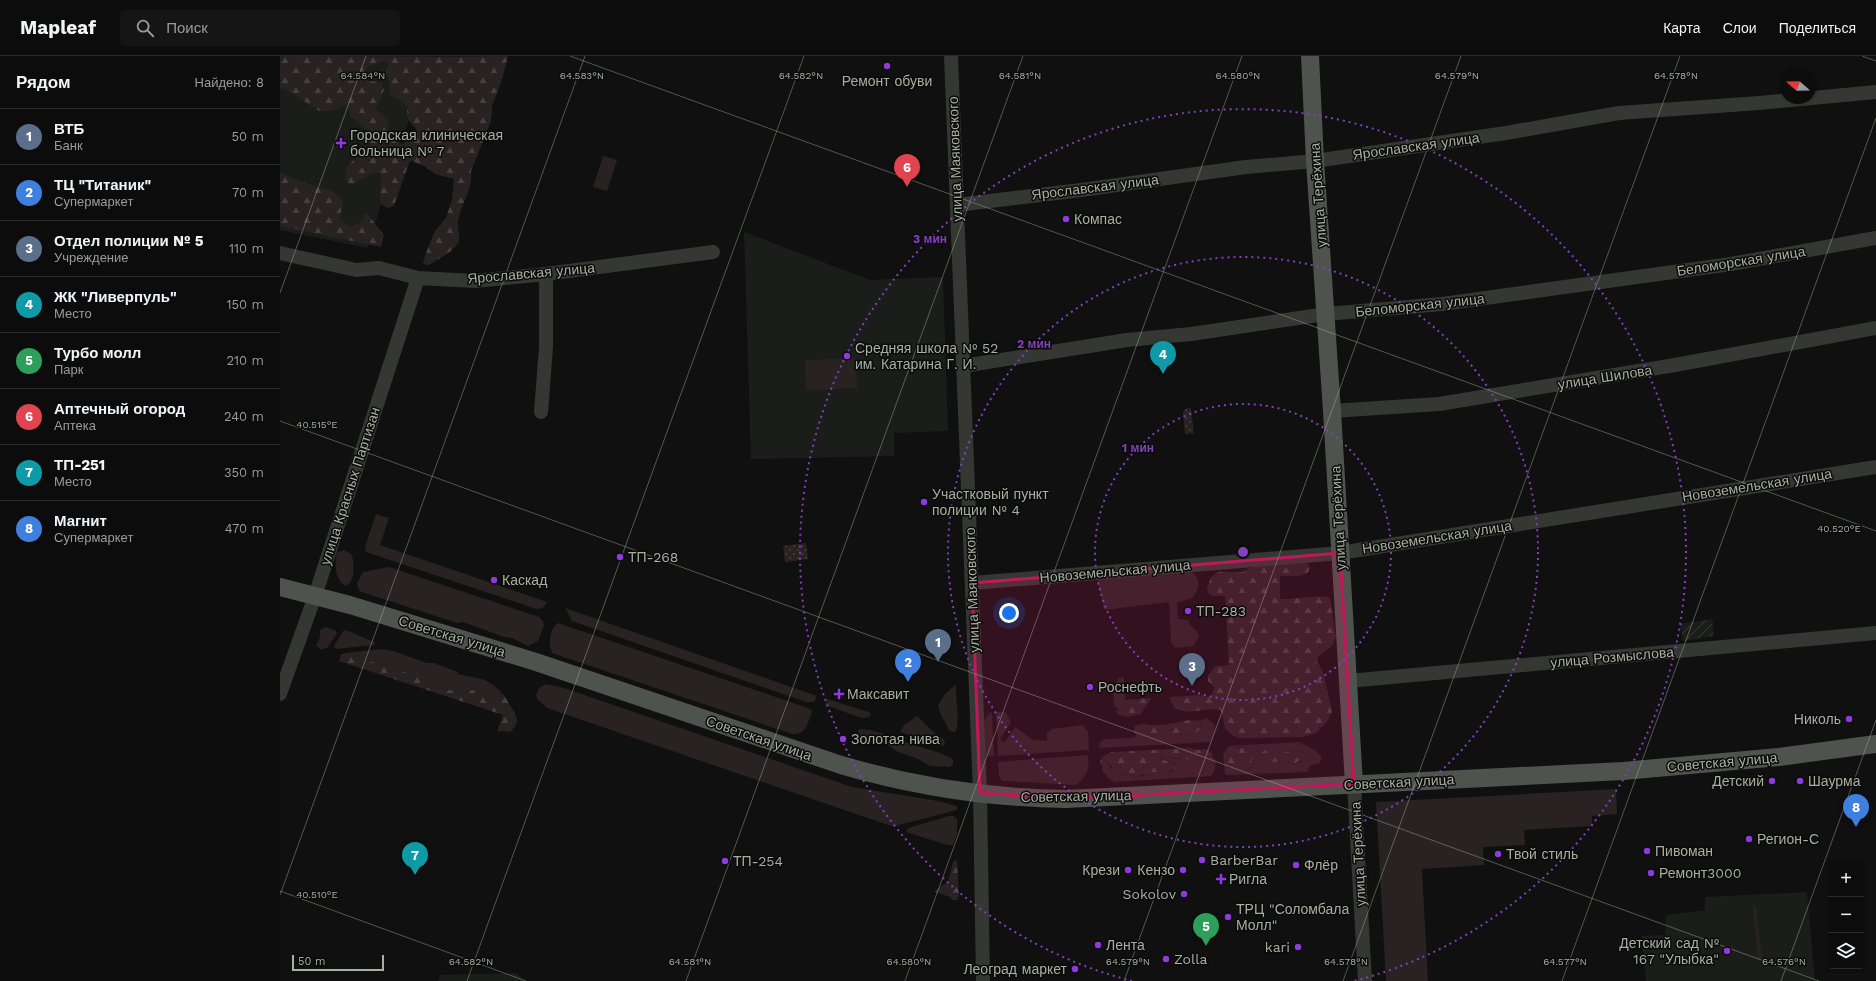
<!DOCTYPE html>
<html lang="ru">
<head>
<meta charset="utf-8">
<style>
  :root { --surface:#0b0c0b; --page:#141514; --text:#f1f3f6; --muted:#9a9b9d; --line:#2b2c2c; --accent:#8f39de }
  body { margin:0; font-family:"Work Sans",sans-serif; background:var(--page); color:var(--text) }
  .controls { position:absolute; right:12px; bottom:12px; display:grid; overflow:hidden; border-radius:4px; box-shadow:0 1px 3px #0004 }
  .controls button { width:36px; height:36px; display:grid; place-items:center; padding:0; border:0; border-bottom:1px solid var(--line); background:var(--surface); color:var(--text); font:20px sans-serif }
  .compass { position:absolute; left:1500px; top:12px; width:36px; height:36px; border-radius:50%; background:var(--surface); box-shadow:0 1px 3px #0004; rotate:290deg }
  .scale { position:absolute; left:12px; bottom:10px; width:92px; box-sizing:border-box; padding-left:4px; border:2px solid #a8b0a1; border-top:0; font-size:11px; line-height:14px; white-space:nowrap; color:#a8b0a1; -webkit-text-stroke:3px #0a0b0a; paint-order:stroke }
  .you { position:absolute; left:729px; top:557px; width:14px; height:14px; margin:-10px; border:3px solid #fff; border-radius:50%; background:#1a73e8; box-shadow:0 0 0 6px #1a73e833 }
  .badge { display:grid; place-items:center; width:26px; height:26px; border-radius:50%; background:var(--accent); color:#fff; font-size:13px; font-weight:700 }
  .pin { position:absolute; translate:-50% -33px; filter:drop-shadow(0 1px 2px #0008) }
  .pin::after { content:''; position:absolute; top:21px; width:14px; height:12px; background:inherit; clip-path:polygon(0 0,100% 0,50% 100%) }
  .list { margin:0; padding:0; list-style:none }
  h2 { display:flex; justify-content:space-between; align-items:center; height:52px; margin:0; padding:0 16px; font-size:17px }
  h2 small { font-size:13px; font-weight:400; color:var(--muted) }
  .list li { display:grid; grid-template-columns:26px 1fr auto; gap:12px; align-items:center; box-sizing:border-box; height:56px; padding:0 16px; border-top:1px solid var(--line) }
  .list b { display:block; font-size:15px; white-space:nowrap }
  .list p { margin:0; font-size:13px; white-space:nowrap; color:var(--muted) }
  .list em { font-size:13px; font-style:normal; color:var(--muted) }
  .icon { flex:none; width:22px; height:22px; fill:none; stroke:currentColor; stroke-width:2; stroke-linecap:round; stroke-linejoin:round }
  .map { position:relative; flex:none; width:1596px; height:925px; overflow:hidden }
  header { display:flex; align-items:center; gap:24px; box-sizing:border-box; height:56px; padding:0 20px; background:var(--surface); border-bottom:1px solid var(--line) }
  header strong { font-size:19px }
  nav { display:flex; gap:22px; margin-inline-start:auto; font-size:14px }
  .search { width:280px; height:36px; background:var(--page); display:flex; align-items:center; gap:10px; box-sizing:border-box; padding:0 14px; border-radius:4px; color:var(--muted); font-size:15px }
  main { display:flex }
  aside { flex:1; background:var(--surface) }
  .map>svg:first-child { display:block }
</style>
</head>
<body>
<header>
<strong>Mapleaf</strong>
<div class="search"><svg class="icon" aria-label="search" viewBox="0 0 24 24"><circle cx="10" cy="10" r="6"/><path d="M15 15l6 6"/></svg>Поиск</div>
<nav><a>Карта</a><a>Слои</a><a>Поделиться</a></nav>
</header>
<main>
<aside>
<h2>Рядом<small>Найдено: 8</small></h2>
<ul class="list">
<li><span class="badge" style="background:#5c6f8a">1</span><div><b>ВТБ</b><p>Банк</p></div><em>50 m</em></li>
<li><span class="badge" style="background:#3f7fe0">2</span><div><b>ТЦ &quot;Титаник&quot;</b><p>Супермаркет</p></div><em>70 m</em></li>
<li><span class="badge" style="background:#5c6f8a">3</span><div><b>Отдел полиции № 5</b><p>Учреждение</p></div><em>110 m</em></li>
<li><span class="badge" style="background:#0f9aa8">4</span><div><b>ЖК &quot;Ливерпуль&quot;</b><p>Место</p></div><em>150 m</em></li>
<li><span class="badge" style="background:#2e9e5b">5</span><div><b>Турбо молл</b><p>Парк</p></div><em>210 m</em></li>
<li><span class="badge" style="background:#e0444e">6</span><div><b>Аптечный огород</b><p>Аптека</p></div><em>240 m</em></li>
<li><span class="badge" style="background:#0f9aa8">7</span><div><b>ТП-251</b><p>Место</p></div><em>350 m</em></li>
<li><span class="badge" style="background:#3f7fe0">8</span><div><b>Магнит</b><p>Супермаркет</p></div><em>470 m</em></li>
</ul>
</aside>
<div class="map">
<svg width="1596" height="925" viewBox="0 0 1596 925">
  <defs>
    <pattern id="industrial-furrows" width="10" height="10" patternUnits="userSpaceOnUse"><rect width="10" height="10" fill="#1b1d1b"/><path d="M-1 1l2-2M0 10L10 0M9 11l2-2" fill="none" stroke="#393b39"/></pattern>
    <pattern id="forest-firs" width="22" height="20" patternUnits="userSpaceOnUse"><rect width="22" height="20" fill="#292222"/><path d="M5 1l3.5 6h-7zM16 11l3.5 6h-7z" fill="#45403f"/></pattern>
    <pattern id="park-dots" width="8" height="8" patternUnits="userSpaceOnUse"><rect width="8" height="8" fill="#292222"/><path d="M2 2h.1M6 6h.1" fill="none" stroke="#45403f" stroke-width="1.8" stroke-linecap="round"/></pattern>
  </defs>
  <rect width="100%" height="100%" fill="#0f100f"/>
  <path fill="#1b1d1b" d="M 0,0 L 150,0 L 87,192 L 0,174 Z
    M 464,176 L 590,224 L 663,221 L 668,375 L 614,377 L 614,400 L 471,403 Z
    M 1527,836 L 1535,925 L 1366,925 L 1361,880 L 1385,879 L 1386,859 L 1425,854 L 1425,841 Z
    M 237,917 L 244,925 L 158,925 L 160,919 Z"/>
  <path fill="url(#industrial-furrows)" d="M 1432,563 L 1434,580 L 1403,585 L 1400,568 Z"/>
  <path fill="#292222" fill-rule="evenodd" d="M 323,100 L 337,104 L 327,135 L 313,131 Z
    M 576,302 L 577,332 L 526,334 L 525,304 Z
    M 96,458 L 109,462 L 100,489 L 267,546 L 263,552 L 256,553 L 86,496 L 85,491 Z
    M 64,494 L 72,499 C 74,510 76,522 67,530 C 55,528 54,506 57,496 Z
    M 109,511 L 259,561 L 263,565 L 264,570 L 258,585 L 248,590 L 232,582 L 224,581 L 183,566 L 177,567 L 79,535 L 77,527 L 83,516 Z
    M 912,516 C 921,523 920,534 912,542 L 897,547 L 898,563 L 908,564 C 909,572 918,572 919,581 L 913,590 L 895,592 L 891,587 L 889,546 L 824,554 L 817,522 Z
    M 285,552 L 537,640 L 534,646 L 526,646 L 292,565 Z
    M 278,567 L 531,653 L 532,655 C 528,667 526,679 512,678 L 272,597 C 268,588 269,574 278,567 Z
    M 46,571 L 55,574 L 57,577 L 48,591 L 42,594 L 36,590 L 40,581 L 40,574 Z
    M 66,574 L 94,586 L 95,589 L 55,593 L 54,590 L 63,575 Z
    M 102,593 L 113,595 L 147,607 L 154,607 L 178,616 L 178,618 C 197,623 206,620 222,637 L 216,637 L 208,639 L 193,633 L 182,637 L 161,632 L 139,615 L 127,617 L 111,608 L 103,609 L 81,603 L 78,599 L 73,596 Z
    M 844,621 L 845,644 L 858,643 L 855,649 L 845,650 L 840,655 L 834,650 L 833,633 L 838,623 Z
    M 266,628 L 284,632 L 572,731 L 658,745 L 677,750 L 677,754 L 615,770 L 608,769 L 267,652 L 258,644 L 256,639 L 260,631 Z
    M 675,629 L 676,630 C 675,641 681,669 675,676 L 669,675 C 666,664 660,662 658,649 L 665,638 Z
    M 547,643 L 591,657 L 590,661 L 582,662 L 545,649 Z
    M 712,656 L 714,700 L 704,700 C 704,688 698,662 712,656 Z
    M 716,656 L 726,656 L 731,666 L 720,683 L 724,687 L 735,671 L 753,684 L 767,685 L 767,677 L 772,673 L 803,669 L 808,676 L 809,694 L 718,700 Z
    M 637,660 L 657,679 L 664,683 L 665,686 L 663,690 L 620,676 L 624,669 Z
    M 927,662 L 935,669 L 935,675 L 931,686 L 819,692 L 820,686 L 825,683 L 850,682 L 859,680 L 869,680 L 881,677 L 895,677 L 909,680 L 922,672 L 922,666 L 917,665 Z
    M 579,673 C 595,672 612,682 627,687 C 642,692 659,695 673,703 L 673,708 L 670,711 L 650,710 L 636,702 L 618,696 L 605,687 L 581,681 L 578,675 Z
    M 1019,686 L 1035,694 L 1042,701 L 1039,708 L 1031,709 L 1027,716 L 947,719 L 945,717 L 943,698 L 949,690 ZM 992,690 L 996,692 L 997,697 L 1021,695 L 1028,698 L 1029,700 L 1027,704 L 1014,708 L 1005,705 L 978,706 L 974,702 L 971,705 L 973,708 L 971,713 L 965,714 L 958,711 L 948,712 L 947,710 L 948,702 L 957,691 L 966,691 L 981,697 Z
    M 808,699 C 810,713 807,719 797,729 L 722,725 L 719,721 L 718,706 Z
    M 884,700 L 899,703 L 916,703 L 932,700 C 938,704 936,715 931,720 L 835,726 L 829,723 L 822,714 L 823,708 L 826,707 L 839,719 L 849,718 L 855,721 L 870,719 L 872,716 L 884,717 L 896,714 L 897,708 L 881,703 Z
    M 1336,733 L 1337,758 L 1312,760 L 1312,770 L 1244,774 L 1245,789 L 1203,791 L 1204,809 L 1142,813 L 1148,925 L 1106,925 L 1096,746 Z
    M 669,760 L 673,760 L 677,763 L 677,778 L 673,789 L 667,789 L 626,776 L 628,772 Z
    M 1473,850 L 1476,851 L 1482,903 L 1478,904 Z"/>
  <path fill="url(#forest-firs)" fill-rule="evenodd" d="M 0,0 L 133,1 L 228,0 L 222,24 L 212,50 L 211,65 L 191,115 C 193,134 181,148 178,165 C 177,172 181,180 178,187 C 171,198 159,202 149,209 L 146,209 L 143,207 L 148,191 L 155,175 L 166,162 L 172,143 L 174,123 L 155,118 L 146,111 L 132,105 L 129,107 L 114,150 L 108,152 L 102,149 L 100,145 L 101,120 L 99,117 L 93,116 L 72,129 L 66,125 L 65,121 C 66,104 78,102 91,95 L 89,75 L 71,61 L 67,50 L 64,49 L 52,55 L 39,55 L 6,33 L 0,32 ZM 101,5 L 109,6 L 106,16 L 109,24 L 110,38 L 123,46 L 128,52 C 124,62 131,66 136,73 L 132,82 L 122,88 C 110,85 106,77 109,65 L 96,53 L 104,34 L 101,26 L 88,25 L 86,22 L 84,15 L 88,11 Z
    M 0,117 L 39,132 C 49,131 57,137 63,145 L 60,163 L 71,171 L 84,164 L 84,157 L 89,160 L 104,179 L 101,191 L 0,170 Z
    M 1023,505 L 1028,507 C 1036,523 1009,520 1000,520 L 1000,543 C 1011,544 1044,538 1050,542 L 1056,581 L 1052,590 L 1038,600 L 1037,605 L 1043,616 L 1052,656 L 1047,666 L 1036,677 L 1023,681 L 958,682 L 952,679 L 945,673 L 942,657 L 940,654 C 924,650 906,662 893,650 L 890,643 L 891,641 L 922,639 L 928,641 L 932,639 L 934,631 L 928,625 L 928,619 L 936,610 L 949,609 L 945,540 L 933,540 L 928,537 L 927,532 L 931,521 L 938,516 L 963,516 L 973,510 Z
    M 73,596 L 78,599 L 81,603 L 103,609 L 111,608 L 127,617 L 139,615 L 161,632 L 182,637 L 195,633 L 208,639 C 212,638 216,636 220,637 C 226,639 227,644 230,649 C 236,660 242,665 230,676 L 222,675 L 217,676 L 223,659 L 59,605 L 61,598 Z
    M 871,642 L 861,658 L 848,661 L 838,659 L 836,656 L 837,654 L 841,655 L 845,650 L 855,649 L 858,643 Z
    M 909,664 L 920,665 L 922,670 L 921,673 L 909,680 L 893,677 L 881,677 L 869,680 L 856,680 L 854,674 L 855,670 C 861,666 866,669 873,669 C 881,670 901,666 909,664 Z
    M 992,690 L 996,692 L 997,697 L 1019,695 L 1028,698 L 1029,700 L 1026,705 L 1019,705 L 1014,708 L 1005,705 L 980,707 L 974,702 L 971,705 L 973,709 L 969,714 L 965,714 L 958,711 L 951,714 L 947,710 L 948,702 L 956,692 L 966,691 L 981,697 Z
    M 910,692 L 916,694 L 927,693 L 933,698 L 932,700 L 912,704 L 882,700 L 881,703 L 898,709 L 897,713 L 884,717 L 872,716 L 868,720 L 862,719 L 857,721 L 848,718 L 835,719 L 832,715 L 832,710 L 826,707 L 822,710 L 820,705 L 823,700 L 832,696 Z
    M 677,803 L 679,840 L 677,844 L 672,844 L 670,841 L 655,836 L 658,832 L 668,826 L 673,806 Z"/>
  <path fill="url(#park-dots)" d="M 911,352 L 914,377 L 905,378 L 903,357 L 905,353 Z
    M 526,487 L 528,503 L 505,506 L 503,490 Z"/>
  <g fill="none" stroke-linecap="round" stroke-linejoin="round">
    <path stroke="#343732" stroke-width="14" d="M 671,0 L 700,737 L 703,925
      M 677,149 L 801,134 L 966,111 L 1035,105 L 1226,77 L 1339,57 L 1479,47 L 1596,36
      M 0,197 L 76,214 L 99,212 L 138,222 L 195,225 L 266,218 L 433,196
      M 683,310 L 847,284 L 911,278 L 1046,258 L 1162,248 L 1451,208 L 1596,182
      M 1052,355 L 1159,348 L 1395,309 L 1596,272
      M 261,356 L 266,291 L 266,218
      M 692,527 L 1060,497 L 1596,411
      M 1068,625 L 1596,577
      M 0,638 L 35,540 L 138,222
      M 1074,728 L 1085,925"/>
    <path stroke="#4f534d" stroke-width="18" d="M 1030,0 L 1035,105 L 1052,355 L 1074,728
      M 0,531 L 70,549 L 256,606 L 561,709 C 633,730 710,742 786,743 L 1343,715 L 1499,701 L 1596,688"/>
  </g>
  <path fill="#c2185b" fill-opacity="0.2" stroke="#c2185b" stroke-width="3" stroke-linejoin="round" d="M 1060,497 L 1074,728 L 786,743 L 700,737 L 692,527 Z"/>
  <path fill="none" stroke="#a8b0a1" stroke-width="1" stroke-opacity="0.45" d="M 290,0 L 1596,475M 1582,0 L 1596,5M 0,237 L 86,0M 0,365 L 1539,925M 0,835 L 246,925M 0,839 L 305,0M 187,925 L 524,0M 406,925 L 743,0M 625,925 L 962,0M 844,925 L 1181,0M 1063,925 L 1400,0M 1282,925 L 1596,62M 1501,925 L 1596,664"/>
  <g fill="none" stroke="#8240ba" stroke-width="2" stroke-dasharray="2 4">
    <circle cx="963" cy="496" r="148"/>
    <circle cx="963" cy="496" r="295"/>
    <path d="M852 925A443 443 0 1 1 1074 925"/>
  </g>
  <g fill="#8f39de" stroke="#0a0b0a" stroke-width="1.5">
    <circle cx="607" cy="10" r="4"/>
    <path d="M59 81h4v4h4v4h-4v4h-4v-4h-4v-4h4z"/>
    <circle cx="786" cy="163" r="4"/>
    <circle cx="567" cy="300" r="4"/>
    <circle cx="644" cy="446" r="4"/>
    <circle cx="340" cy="501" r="4"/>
    <circle cx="214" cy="524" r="4"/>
    <circle cx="908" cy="555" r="4"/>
    <circle cx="810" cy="631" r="4"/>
    <path d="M557 632h4v4h4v4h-4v4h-4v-4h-4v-4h4z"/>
    <circle cx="1569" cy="663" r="4"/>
    <circle cx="563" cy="683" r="4"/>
    <circle cx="1492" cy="725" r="4"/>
    <circle cx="1520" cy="725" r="4"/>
    <circle cx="1469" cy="783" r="4"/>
    <circle cx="1367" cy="795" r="4"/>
    <circle cx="1218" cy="798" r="4"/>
    <circle cx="922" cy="804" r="4"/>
    <circle cx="445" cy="805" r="4"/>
    <circle cx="1016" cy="809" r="4"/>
    <circle cx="848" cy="814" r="4"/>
    <circle cx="903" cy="814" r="4"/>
    <circle cx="1371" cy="817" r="4"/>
    <path d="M939 817h4v4h4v4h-4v4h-4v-4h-4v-4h4z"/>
    <circle cx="904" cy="838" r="4"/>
    <circle cx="948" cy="861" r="4"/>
    <circle cx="818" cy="889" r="4"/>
    <circle cx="1018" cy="891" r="4"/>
    <circle cx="1447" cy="895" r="4"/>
    <circle cx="886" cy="903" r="4"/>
    <circle cx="795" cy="913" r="4"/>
  </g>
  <g text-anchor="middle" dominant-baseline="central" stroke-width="3" stroke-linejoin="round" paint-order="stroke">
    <g font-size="14" fill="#a8b0a1" stroke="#0a0b0a" text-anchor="start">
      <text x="607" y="25" text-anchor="middle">Ремонт обуви</text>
      <text x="70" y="79">Городская клиническая<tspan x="70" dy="16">больница № 7</tspan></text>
      <text x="794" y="163">Компас</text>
      <text x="575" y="292">Средняя школа № 52<tspan x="575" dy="16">им. Катарина Г. И.</tspan></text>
      <text x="652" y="438">Участковый пункт<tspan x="652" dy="16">полиции № 4</tspan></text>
      <text x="348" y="501">ТП-268</text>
      <text x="222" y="524">Каскад</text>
      <text x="916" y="555">ТП-283</text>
      <text x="818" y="631">Роснефть</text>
      <text x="567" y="638">Максавит</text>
      <text x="1561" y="663" text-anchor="end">Николь</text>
      <text x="571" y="683">Золотая нива</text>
      <text x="1484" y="725" text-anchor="end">Детский</text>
      <text x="1528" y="725">Шаурма</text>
      <text x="1477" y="783">Регион-С</text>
      <text x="1375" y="795">Пивоман</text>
      <text x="1226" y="798">Твой стиль</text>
      <text x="930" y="804">BarberBar</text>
      <text x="453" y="805">ТП-254</text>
      <text x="1024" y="809">Флёр</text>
      <text x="840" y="814" text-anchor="end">Крези</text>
      <text x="895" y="814" text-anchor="end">Кензо</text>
      <text x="1379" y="817">Ремонт3000</text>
      <text x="949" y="823">Ригла</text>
      <text x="896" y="838" text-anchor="end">Sokolov</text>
      <text x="956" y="853">ТРЦ "Соломбала<tspan x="956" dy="16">Молл"</tspan></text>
      <text x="1439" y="887" text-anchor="end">Детский сад №<tspan x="1439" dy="16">167 "Улыбка"</tspan></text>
      <text x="826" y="889">Лента</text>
      <text x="1010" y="891" text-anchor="end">kari</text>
      <text x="894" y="903">Zolla</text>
      <text x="787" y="913" text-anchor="end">Леоград маркет</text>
    </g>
    <g font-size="14" fill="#a8b0a1" stroke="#0a0b0a">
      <text transform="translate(1136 90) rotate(-8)">Ярославская улица</text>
      <text transform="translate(675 103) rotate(-92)">улица Маяковского</text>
      <text transform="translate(815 131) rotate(-7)">Ярославская улица</text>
      <text transform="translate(1038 139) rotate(-94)">улица Терёхина</text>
      <text transform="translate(1461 205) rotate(-9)">Беломорская улица</text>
      <text transform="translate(251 217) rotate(-5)">Ярославская улица</text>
      <text transform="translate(1140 249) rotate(-6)">Беломорская улица</text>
      <text transform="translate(1325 321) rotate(-9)">улица Шилова</text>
      <text transform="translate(1477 429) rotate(-9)">Новоземельская улица</text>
      <text transform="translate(70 430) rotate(-72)">улица Красных Партизан</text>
      <text transform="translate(1058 462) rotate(-93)">улица Терёхина</text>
      <text transform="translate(1157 481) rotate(-9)">Новоземельская улица</text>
      <text transform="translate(835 515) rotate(-5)">Новоземельская улица</text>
      <text transform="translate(692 534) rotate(-92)">улица Маяковского</text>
      <text transform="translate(172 580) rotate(17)">Советская улица</text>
      <text transform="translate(1332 601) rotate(-5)">улица Розмыслова</text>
      <text transform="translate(479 682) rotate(19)">Советская улица</text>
      <text transform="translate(1442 706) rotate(-5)">Советская улица</text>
      <text transform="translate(1119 726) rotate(-3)">Советская улица</text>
      <text transform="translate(796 740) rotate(-1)">Советская улица</text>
      <text transform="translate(1078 798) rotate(-93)">улица Терёхина</text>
    </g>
  </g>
  <g font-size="10" text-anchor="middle" fill="#a8b0a1" stroke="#0a0b0a" stroke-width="3" stroke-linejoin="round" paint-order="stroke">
    <text x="83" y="23">64.584°N</text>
    <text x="302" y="23">64.583°N</text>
    <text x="521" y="23">64.582°N</text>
    <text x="740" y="23">64.581°N</text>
    <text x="958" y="23">64.580°N</text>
    <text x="1177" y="23">64.579°N</text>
    <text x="1396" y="23">64.578°N</text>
    <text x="37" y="372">40.515°E</text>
    <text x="1559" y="476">40.520°E</text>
    <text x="37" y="842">40.510°E</text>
    <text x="191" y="909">64.582°N</text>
    <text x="410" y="909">64.581°N</text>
    <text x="629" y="909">64.580°N</text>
    <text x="848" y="909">64.579°N</text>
    <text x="1066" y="909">64.578°N</text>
    <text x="1285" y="909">64.577°N</text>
    <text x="1504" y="909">64.576°N</text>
  </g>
  <circle cx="963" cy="496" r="6" fill="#8240ba" stroke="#0a0b0a" stroke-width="2"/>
  <g font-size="12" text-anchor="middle" font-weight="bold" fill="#8240ba" stroke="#0a0b0a" stroke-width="3" stroke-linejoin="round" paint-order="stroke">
    <text x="650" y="187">3 мин</text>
    <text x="754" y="292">2 мин</text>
    <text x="858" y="396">1 мин</text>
  </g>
</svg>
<div class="controls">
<button>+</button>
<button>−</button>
<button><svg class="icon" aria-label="layers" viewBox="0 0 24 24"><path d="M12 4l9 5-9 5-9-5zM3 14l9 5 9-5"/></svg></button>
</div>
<svg class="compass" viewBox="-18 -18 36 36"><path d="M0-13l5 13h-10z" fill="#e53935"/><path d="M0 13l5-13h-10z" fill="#9a9b9d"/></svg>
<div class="scale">50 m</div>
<div class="you"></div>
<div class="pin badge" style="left:658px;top:606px;background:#5c6f8a">1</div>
<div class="pin badge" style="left:628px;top:626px;background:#3f7fe0">2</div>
<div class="pin badge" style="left:912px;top:630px;background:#5c6f8a">3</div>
<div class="pin badge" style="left:883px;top:318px;background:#0f9aa8">4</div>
<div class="pin badge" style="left:926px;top:890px;background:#2e9e5b">5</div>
<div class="pin badge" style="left:627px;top:131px;background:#e0444e">6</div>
<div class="pin badge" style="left:135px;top:819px;background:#0f9aa8">7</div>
<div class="pin badge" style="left:1576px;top:771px;background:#3f7fe0">8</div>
</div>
</main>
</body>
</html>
